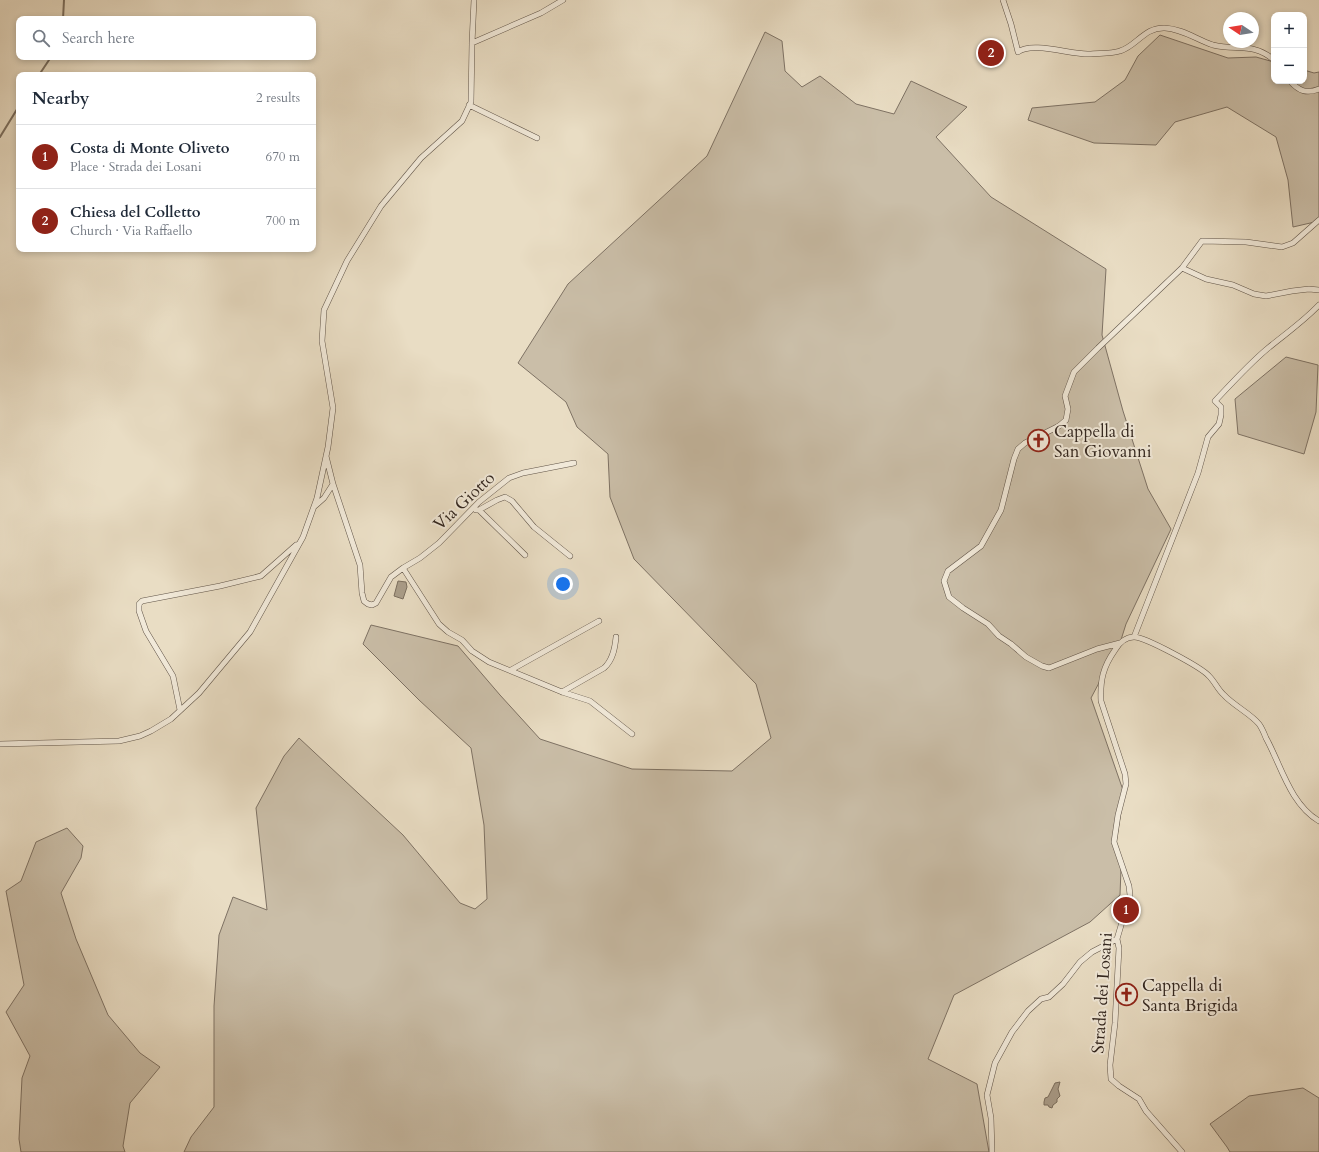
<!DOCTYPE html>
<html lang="en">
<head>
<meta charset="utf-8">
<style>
  :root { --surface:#fff; --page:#f2f2f3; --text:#1f2937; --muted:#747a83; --line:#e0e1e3; --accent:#8f2418 }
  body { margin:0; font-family:Cardo,serif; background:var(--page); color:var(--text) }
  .controls { position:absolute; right:12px; top:12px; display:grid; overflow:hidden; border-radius:8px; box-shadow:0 2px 6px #0003 }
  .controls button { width:36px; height:36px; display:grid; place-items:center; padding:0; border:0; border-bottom:1px solid var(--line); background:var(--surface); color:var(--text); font:20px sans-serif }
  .compass { position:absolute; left:1223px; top:12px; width:36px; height:36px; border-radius:50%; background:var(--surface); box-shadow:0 2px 6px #0003; rotate:282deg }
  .you { position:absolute; left:563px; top:584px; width:14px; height:14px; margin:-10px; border:3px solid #fff; border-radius:50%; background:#1a73e8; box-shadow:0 0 0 6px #1a73e833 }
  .badge { display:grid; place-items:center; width:26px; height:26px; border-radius:50%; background:var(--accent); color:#fff; font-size:13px; font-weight:700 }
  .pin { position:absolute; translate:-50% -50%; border:2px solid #fff; box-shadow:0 1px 4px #0006 }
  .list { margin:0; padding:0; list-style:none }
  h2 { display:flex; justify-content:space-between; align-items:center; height:52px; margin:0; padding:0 16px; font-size:17px }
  h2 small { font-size:13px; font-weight:400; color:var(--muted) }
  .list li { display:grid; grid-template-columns:26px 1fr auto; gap:12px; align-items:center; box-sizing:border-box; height:64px; padding:0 16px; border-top:1px solid var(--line) }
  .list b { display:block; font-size:15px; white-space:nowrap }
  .list p { margin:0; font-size:13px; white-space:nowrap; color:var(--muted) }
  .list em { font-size:13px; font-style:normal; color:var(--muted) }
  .icon { flex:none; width:22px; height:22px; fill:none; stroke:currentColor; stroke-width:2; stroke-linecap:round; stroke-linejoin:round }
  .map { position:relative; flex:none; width:1319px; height:1152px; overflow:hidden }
  .search { position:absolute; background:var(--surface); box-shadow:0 2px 6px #0003; left:16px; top:16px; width:300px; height:44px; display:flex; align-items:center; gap:10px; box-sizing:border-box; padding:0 14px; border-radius:8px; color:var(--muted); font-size:15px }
  .panel { position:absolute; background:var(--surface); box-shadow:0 2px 6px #0003; left:16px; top:72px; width:300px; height:180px; border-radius:8px }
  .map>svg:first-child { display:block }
</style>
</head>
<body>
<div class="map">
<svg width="1319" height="1152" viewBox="0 0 1319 1152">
  <rect width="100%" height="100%" fill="#e9ddc4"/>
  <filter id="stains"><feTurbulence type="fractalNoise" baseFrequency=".005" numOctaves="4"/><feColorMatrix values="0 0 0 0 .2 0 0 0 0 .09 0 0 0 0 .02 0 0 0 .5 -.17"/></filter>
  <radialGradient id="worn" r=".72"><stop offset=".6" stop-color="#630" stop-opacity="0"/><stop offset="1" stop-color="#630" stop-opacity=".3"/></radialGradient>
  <path fill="#cabea8" stroke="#7e7264" d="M 765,32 L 782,41 L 785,71 L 802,87 L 820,76 L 856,104 L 894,114 L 911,81 L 967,107 L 936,137 L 991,197 L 1106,269 L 1102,335 L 1123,411 L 1148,489 L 1171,529 L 1126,624 L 1120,643 L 1091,698 L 1124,793 L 1116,842 L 1121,869 L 1120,895 L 1090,922 L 954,995 L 928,1059 L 977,1084 L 989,1152 L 184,1152 L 191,1137 L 214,1107 L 214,1006 L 219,935 L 233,897 L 267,910 L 256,808 L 284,756 L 299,738 L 403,835 L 460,903 L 475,909 L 487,899 L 484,825 L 471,748 L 419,700 L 363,644 L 371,625 L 458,646 L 500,695 L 540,739 L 632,769 L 732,771 L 771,738 L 756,684 L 634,559 L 610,497 L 608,454 L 577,427 L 566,402 L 518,363 L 568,284 L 707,156 Z
    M 1160,35 L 1228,58 L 1256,57 L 1274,62 L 1274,81 L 1304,81 L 1304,70 L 1314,73 L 1319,72 L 1319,221 L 1293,227 L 1288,180 L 1276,137 L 1227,107 L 1175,122 L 1156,145 L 1094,143 L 1028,120 L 1032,108 L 1095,102 L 1125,80 L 1138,56 Z
    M 1286,357 L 1318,365 L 1316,412 L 1304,454 L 1238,434 L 1235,399 Z
    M 67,828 L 83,846 L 81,858 L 61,893 L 76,939 L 108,1015 L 140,1053 L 160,1067 L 130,1103 L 123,1146 L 125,1152 L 21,1152 L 19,1139 L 22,1078 L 30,1056 L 6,1012 L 24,985 L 6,891 L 21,881 L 36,842 Z
    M 1303,1088 L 1319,1098 L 1319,1152 L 1230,1152 L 1227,1147 L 1210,1124 L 1249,1096 Z"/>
  <path fill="#ab9f8c" stroke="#7b6f60" d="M 398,581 L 406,582 L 407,587 L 403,599 L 394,596 Z
    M 1060,1082 L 1058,1089 L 1060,1096 L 1057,1099 L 1057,1102 L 1053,1105 L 1052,1108 L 1049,1107 L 1048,1105 L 1044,1105 L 1044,1102 L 1045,1098 L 1048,1097 L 1055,1083 Z"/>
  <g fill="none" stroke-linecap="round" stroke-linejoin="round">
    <path stroke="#7b6f60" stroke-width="2" d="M 63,19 L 64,0
      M 39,75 L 51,57
      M 0,137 L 19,106"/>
    <defs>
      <path id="minor" d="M 1003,0 L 1011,24 L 1018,52 C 1032,41 1072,55 1089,54 C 1099,53 1111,54 1120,51 C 1137,46 1144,27 1165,28 C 1183,29 1197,40 1213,45 C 1237,51 1253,42 1274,60
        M 472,43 L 541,13 L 563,0
        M 1290,81 C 1299,91 1306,94 1319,89
        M 469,105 L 537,138
        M 1182,268 L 1206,279 L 1233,285 L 1254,294 L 1266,296 L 1292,291 L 1309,289 L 1319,290
        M 326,456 L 333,484 L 360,565 L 362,593 L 364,601 L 368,604 L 372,605 L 376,603 L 391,577 L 403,568 L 439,624 L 448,632 L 462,640 L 472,651 L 489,662 L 562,692 L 590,701 L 632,734
        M 315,506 L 324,498 L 333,484
        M 476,510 L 479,510 L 525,555
        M 479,510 L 497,500 L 505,497 L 512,501 L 534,527 L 570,556
        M 403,568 L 420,558 L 439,543 L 479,502 L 509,478 L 523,473 L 574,463
        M 1134,637 L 1198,473 L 1208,437 L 1219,424 L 1221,415 L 1221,407 L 1215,401 C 1232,383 1248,365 1267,349 C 1285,334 1303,322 1319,305
        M 1120,643 L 1097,649 L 1049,668 L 1042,666 L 1026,657 L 1011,644 L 999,636 L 988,624 L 963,608 L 949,597 L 944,581 L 948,571 L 981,546 L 1001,510 L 1014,459 L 1018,449 L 1025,443 L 1059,426 L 1066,420 L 1068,409 L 1065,396 L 1074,372 L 1098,348 L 1182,268 L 1202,241 L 1246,242 L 1282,247 L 1293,243 L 1319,220
        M 511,670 L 599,621
        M 562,692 L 604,668 C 613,660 615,648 616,637
        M 180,710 L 173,676 L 146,631 L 139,611 L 139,604 L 142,601 L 220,586 L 261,576 L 296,545
        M 0,744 L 119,741 L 140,736 L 151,731 L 171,719 L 199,693 L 250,632 L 303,537 L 317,498 L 328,447 L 333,408 L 322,341 L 324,310 L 347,261 L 381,206 L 421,158 L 462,121 L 471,102 L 472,43 L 474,0
        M 992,1152 L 991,1118 L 987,1095 L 995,1063 L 1012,1032 L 1028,1011 L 1041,999 L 1049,997 L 1063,984 L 1080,962 L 1092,952 L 1117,939
        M 1182,1152 L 1146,1111 L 1139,1099 L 1119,1086 L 1111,1079 L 1110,1065 L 1115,1023 L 1119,948 L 1117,939 L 1130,895 L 1129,886 L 1114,842 L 1118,815 L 1126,784 L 1125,774 L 1101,701 C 1100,680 1103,667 1115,650 C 1119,643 1126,637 1134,637 C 1145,637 1201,667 1209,676 C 1215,682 1218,690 1224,695 C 1233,705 1251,714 1259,724 C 1262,728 1264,733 1266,738 C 1281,765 1290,804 1319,821"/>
    </defs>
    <use href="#minor" stroke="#605448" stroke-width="6"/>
    <use href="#minor" stroke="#f1e9d9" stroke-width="5"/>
  </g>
  <defs>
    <symbol id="church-ring" viewBox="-11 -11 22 22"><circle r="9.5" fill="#f1e9d9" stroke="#8f2418" stroke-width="1.5"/><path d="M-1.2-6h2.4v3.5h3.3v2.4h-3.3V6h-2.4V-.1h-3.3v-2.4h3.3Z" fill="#8f2418"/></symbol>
  </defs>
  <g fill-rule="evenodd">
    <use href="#church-ring" x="1026" y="428" width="25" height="25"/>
    <use href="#church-ring" x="1114" y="982" width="25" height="25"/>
  </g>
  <g text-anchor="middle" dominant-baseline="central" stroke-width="4" stroke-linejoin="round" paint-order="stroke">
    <g font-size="17" fill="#32261f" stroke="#f1e9d9" text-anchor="start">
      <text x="1054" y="431">Cappella di<tspan x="1054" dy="20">San Giovanni</tspan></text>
      <text x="1142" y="985">Cappella di<tspan x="1142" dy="20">Santa Brigida</tspan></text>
    </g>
    <g font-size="17" fill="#32261f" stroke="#f1e9d9">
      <text transform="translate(464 501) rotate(-43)">Via Giotto</text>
      <text transform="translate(1102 993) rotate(-86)">Strada dei Losani</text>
    </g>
  </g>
  <rect width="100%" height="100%" filter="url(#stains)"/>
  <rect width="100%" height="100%" fill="url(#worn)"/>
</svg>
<div class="controls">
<button>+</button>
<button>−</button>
</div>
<svg class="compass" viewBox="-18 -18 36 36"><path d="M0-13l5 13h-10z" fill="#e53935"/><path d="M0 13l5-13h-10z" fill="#747a83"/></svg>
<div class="you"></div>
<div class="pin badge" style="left:1126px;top:910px">1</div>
<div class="pin badge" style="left:991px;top:53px">2</div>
<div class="search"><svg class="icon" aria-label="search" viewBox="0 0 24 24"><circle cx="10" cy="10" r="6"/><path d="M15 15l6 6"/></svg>Search here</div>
<section class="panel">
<h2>Nearby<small>2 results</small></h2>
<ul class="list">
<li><span class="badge">1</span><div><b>Costa di Monte Oliveto</b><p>Place · Strada dei Losani</p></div><em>670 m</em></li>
<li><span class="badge">2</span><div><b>Chiesa del Colletto</b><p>Church · Via Raffaello</p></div><em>700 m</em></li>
</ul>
</section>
</div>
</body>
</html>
